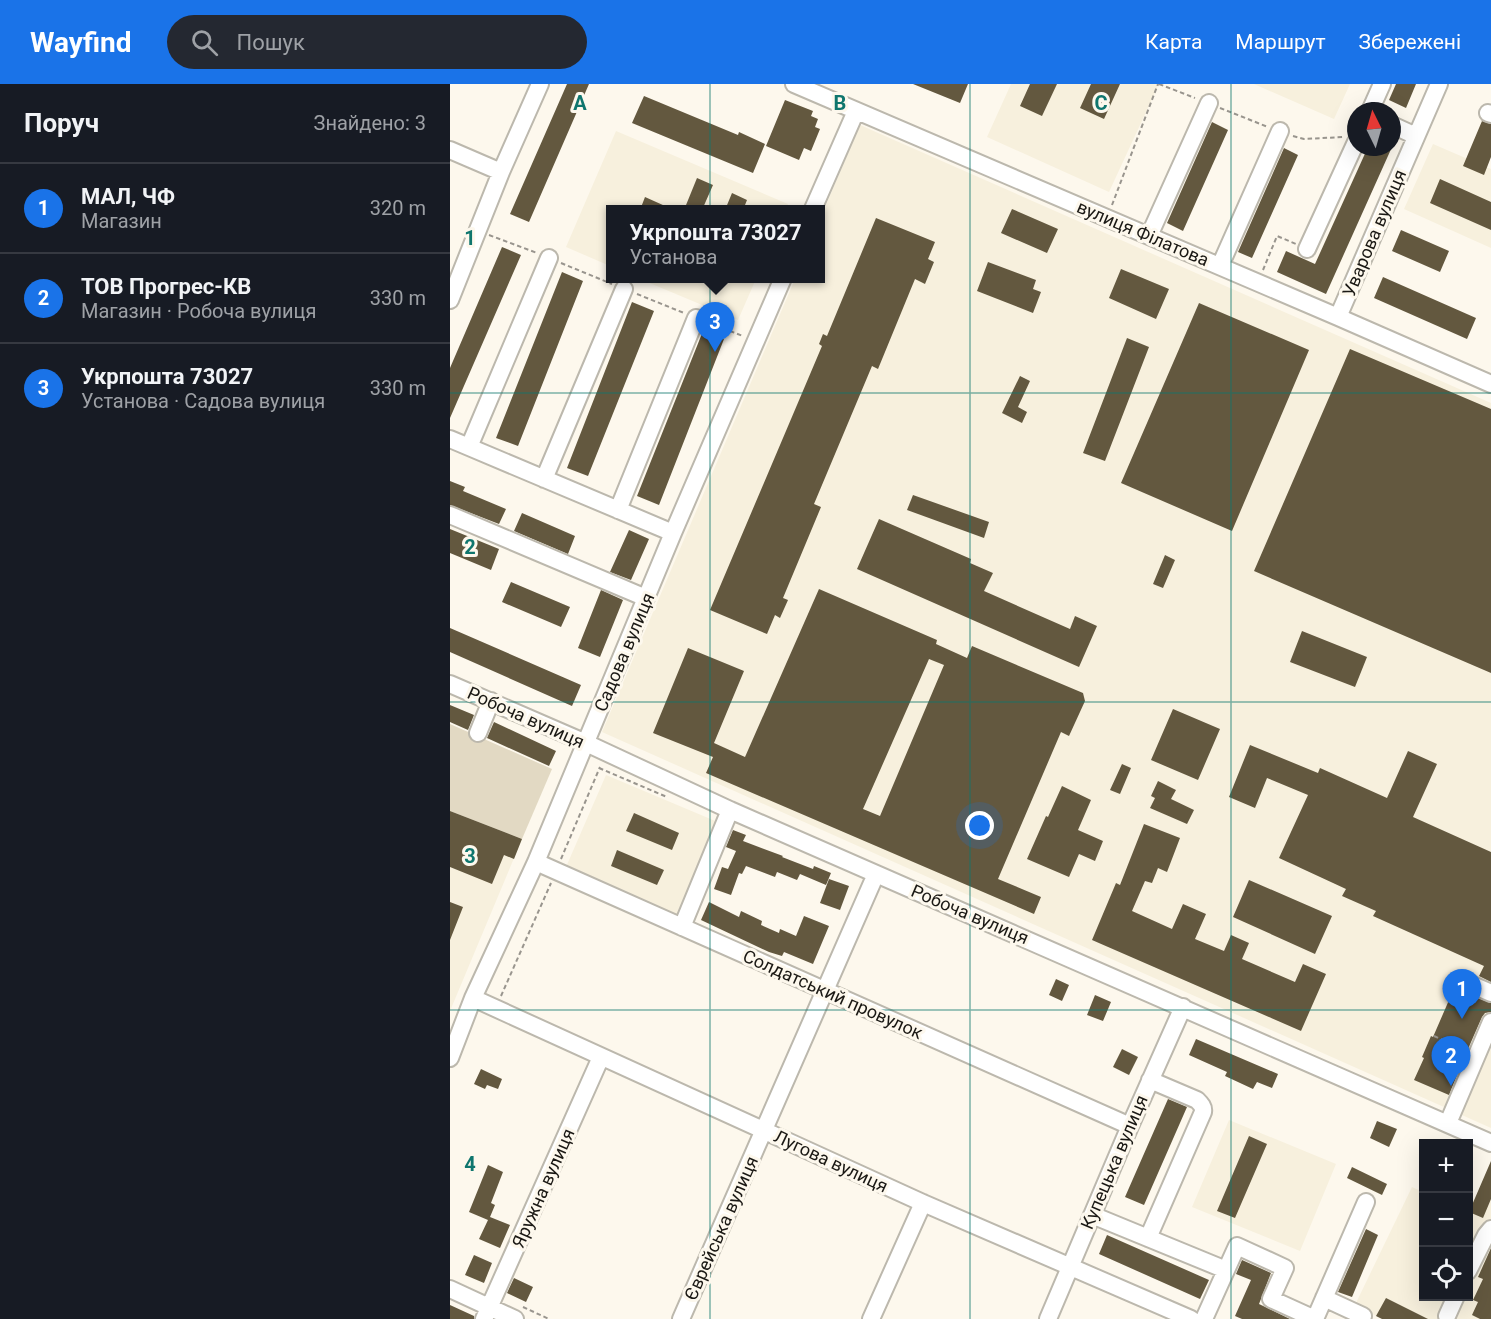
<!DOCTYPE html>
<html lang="uk">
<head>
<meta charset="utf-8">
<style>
  :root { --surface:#171b24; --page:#242831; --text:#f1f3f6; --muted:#9ea1a6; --line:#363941; --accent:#1a73e8 }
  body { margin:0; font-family:Roboto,sans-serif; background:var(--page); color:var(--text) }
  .controls { position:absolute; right:18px; bottom:18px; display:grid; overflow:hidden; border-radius:0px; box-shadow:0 6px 24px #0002 }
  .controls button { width:54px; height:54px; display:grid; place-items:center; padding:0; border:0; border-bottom:2px solid var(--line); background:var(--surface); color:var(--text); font:30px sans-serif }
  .compass { position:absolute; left:897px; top:18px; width:54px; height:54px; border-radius:50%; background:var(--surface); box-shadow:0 6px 24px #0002; rotate:355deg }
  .you { position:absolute; left:530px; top:742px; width:21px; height:21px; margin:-15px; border:4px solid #fff; border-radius:50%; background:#1a73e8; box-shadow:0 0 0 9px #1a73e833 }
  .badge { display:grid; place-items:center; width:39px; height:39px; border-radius:50%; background:var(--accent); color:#fff; font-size:20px; font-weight:700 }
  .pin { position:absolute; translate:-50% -50px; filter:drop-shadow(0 2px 3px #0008) }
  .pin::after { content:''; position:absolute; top:32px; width:21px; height:18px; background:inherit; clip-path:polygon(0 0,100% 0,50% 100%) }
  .popup { position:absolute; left:156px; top:121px; width:219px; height:78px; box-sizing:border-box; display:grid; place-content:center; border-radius:0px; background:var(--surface); filter:drop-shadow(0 2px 4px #0005); font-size:20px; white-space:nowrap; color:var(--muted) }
  .popup b { font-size:22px; color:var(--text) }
  .popup::after { content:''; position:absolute; left:50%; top:100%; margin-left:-12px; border:12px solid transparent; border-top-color:var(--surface) }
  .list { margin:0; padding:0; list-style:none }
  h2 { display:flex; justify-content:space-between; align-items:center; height:78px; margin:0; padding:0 24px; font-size:26px }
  h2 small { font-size:20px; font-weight:400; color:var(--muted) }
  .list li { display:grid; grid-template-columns:39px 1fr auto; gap:18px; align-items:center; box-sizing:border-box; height:90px; padding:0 24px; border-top:2px solid var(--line) }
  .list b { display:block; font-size:22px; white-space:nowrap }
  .list p { margin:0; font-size:20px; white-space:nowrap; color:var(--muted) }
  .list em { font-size:20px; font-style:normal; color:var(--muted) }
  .icon { flex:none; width:33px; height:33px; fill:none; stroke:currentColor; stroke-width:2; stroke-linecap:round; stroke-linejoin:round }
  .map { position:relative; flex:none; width:1041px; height:1235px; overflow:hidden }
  header { display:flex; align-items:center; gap:36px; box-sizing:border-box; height:84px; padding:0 30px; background:var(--accent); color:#fff }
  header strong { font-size:28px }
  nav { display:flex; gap:33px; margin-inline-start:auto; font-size:21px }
  .search { width:420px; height:54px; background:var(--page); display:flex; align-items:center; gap:15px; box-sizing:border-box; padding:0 21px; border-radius:33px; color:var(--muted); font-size:22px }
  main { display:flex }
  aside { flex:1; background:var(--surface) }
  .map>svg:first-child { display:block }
</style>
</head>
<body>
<header>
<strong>Wayfind</strong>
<div class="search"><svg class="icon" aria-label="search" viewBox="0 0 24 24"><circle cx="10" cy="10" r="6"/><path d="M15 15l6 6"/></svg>Пошук</div>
<nav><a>Карта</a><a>Маршрут</a><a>Збережені</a></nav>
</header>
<main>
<aside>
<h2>Поруч<small>Знайдено: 3</small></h2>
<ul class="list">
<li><span class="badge">1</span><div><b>МАЛ, ЧФ</b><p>Магазин</p></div><em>320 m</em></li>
<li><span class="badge">2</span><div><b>ТОВ Прогрес-КВ</b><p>Магазин · Робоча вулиця</p></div><em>330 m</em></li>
<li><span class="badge">3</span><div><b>Укрпошта 73027</b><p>Установа · Садова вулиця</p></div><em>330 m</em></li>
</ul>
</aside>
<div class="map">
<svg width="1041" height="1235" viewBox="0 0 1041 1235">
  <rect width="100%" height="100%" fill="#fdf8ed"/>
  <path fill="#f7f0dd" d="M 561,0 L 709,0 L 659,108 L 537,53 Z
    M 804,0 L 900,0 L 884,35 Z
    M 410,41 L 1041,319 L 1041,1044 L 152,648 L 345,195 L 370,194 L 370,135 Z
    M 166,47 L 338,120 L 336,125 L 160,125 L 160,182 L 116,163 Z
    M 983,60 L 1041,85 L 1041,164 L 954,125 Z
    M 190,195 L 306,195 L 288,236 Z
    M 156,691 L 270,739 L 230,832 L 116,783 Z
    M 0,727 L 72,755 L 0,927 Z
    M 779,1036 L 886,1080 L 850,1167 L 742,1123 Z
    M 1041,1080 L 1041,1235 L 932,1235 L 905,1221 L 962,1103 L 973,1108 L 974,1212 L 1018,1212 L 1019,1128 Z"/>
  <path fill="#e2d9c3" d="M 0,640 L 102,685 L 72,755 L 0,727 Z"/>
  <path fill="#63583f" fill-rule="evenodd" d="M 117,0 L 139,0 L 79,138 L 60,130 Z
    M 463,0 L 518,0 L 510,19 Z
    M 580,0 L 607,0 L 592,32 L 570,22 Z
    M 641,0 L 670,0 L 654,35 L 630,24 Z
    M 946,0 L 966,0 L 956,24 L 939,16 Z
    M 194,12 L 288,51 L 289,48 L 315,60 L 303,89 L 182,39 Z
    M 335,16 L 363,27 L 361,32 L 368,35 L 365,43 L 370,45 L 361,67 L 354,64 L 349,76 L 316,62 Z
    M 1032,37 L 1041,40 L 1041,73 L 1034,91 L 1013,82 Z
    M 762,38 L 778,46 L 733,147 L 717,139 Z
    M 918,63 L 942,63 L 876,210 L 827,188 L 836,167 L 865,180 Z
    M 834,64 L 848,71 L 802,174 L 788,168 Z
    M 247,94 L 263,101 L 252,126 L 234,126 Z
    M 990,95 L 1041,118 L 1041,146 L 980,119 Z
    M 282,109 L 297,116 L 293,126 L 275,126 Z
    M 195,113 L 224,126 L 190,126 Z
    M 562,125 L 608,145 L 597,169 L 551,149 Z
    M 426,134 L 485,158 L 478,175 L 484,178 L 475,200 L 465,195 L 428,285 L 422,282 L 364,420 L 371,423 L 333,514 L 338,516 L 330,534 L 325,531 L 317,550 L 260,526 L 372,262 L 369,260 L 373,250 L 377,252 Z
    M 951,146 L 999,167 L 990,188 L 942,167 Z
    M 52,163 L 71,171 L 0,334 L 0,284 Z
    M 538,178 L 586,196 L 583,205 L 591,208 L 583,229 L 527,207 Z
    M 671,185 L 719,205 L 706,235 L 659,214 Z
    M 112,188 L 133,197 L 68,362 L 46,354 Z
    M 933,193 L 1026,234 L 1017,255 L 924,214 Z
    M 182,218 L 204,227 L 138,392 L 117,384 Z
    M 749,219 L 859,266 L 782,447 L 671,399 Z
    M 253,247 L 274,255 L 209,421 L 187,412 Z
    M 677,254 L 699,263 L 655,377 L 633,369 Z
    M 900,265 L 1041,325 L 1041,589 L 804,487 Z
    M 570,292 L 580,297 L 568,323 L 577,328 L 572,339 L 552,329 Z
    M 0,397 L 15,403 L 13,407 L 56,425 L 49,440 L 0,421 Z
    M 463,411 L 539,438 L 534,454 L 457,426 Z
    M 72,429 L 125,452 L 118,470 L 64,447 Z
    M 429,435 L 521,475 L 520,479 L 543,489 L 534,507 L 620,545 L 625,532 L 647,542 L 629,583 L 407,485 Z
    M 0,445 L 49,465 L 41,486 L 0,469 Z
    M 179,446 L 199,455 L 181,496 L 160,488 Z
    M 715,471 L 725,476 L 713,504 L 703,500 Z
    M 61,498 L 120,523 L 111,543 L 52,518 Z
    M 369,505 L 487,556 L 486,560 L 517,574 L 522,562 L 633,609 L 635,617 L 619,652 L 611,648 L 548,795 L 591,813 L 584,830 L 256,689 L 263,673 L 203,649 L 238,564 L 294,587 L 264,659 L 295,673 ZM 479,575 L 494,581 L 430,732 L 413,725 Z
    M 151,506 L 173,516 L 150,573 L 128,564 Z
    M 0,544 L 131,601 L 122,622 L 0,568 Z
    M 852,547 L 917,573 L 905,603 L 840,578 Z
    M 0,621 L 24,631 L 18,646 L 0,638 Z
    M 723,625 L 770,645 L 748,696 L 701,676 Z
    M 44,638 L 106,667 L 99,682 L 37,654 Z
    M 800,661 L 868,689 L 870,684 L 937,714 L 958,667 L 987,680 L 963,733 L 1041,768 L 1041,898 L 1029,892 L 1034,882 L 923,832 L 926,827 L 892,812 L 896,805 L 829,774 L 858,711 L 817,694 L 805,724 L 779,713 Z
    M 672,680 L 681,684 L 670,710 L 660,706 Z
    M 708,697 L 726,706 L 721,715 L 744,726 L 737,740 L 700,724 L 705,714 L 701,712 Z
    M 612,702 L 641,716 L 628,746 L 653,757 L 645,777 L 629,770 L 619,793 L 577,775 L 596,732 L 598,733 Z
    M 0,727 L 72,755 L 64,775 L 54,771 L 42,800 L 0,783 Z
    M 184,729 L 229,749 L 222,766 L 176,747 Z
    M 694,740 L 730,754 L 717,788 L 708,784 L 702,799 L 695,797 L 682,827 L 722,845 L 733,820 L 756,830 L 745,855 L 774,867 L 781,851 L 799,859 L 792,875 L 845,898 L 853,880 L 876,890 L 851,947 L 642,856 L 666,799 L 670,801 Z
    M 283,746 L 296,751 L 293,757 L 333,772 L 332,773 L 363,785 L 364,782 L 381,789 L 376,801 L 350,790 L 347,796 L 327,788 L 325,793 L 296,782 L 292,790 L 289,789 L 281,811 L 264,805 L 272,783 L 278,785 L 286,767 L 276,763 Z
    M 167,766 L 214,786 L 207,801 L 161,782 Z
    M 379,795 L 399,802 L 390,826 L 370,819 Z
    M 799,796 L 882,832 L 865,870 L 783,833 Z
    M 0,818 L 13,823 L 0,856 Z
    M 259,818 L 289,833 L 291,827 L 312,837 L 311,841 L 329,849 L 330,845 L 346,852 L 354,832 L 379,842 L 363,880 L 334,868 L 332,872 L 319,868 L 251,836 Z
    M 606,895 L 619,901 L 612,917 L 599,911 Z
    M 1006,900 L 1014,909 L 1041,919 L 1041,928 L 1035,929 L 1032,933 L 1018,965 L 1006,960 L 1004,965 L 996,967 L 992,971 L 992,976 L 996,983 L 995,986 L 1007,991 L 999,1011 L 964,996 L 974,974 L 972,973 L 981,952 L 983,953 Z
    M 645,911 L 661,918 L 653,937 L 637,931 Z
    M 746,955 L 828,990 L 822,1004 L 807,998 L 803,1005 L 775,992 L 777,988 L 739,971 Z
    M 672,965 L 688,973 L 679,991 L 663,983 Z
    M 31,985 L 52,995 L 48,1005 L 37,1001 L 35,1005 L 24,1000 Z
    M 718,1015 L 737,1023 L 694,1121 L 675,1113 Z
    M 927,1037 L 947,1045 L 939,1063 L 920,1054 Z
    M 799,1052 L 817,1060 L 785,1134 L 767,1127 Z
    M 1041,1077 L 1041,1115 L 1033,1134 L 1019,1128 Z
    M 38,1081 L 53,1088 L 41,1119 L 45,1121 L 40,1133 L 60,1141 L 50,1164 L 29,1155 L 38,1136 L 19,1128 Z
    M 902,1083 L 937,1100 L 932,1111 L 897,1094 Z
    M 916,1145 L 928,1151 L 902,1213 L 888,1208 Z
    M 657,1151 L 759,1196 L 750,1215 L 649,1170 Z
    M 1041,1164 L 1041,1235 L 1030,1235 L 1022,1231 L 1028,1218 L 1023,1216 L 1033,1195 L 1028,1193 Z
    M 24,1171 L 42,1179 L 34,1199 L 15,1191 Z
    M 792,1176 L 821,1189 L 809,1220 L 840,1235 L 792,1235 L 785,1232 L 801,1196 L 786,1190 Z
    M 64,1194 L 83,1203 L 76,1218 L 57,1209 Z
    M 936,1214 L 978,1235 L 932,1235 L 926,1232 Z
    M 0,1221 L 24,1232 L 24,1235 L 0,1235 Z"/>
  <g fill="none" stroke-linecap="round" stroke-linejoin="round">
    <defs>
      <path id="minor" d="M 344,0 L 888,233 L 1041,300
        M 920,27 L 932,0
        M 1038,29 L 1041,30
        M 942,41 L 966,52
        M 0,66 L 51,88
        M 363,125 L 406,27
        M 699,152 L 759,19
        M 857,165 L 906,58
        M 770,182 L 830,47
        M 0,216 L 51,88 L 90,0
        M 888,233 L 989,0
        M 0,355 L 223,449
        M 19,363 L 99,174
        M 94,395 L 174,205
        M 168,426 L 246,234
        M 0,431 L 196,514
        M 0,600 L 136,659 L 280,726 L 1041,1059
        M 28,649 L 41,617
        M 86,778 L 680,1042
        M 232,843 L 280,726
        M 1018,899 L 1041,909
        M 23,914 L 473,1119 L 741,1235
        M 0,974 L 23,914 L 86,778 L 223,449 L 333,194
        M 1002,975 L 1022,982
        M 998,1039 L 1041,938
        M 642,1131 L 776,1186
        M 698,1154 L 753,1028 C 754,1023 751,1020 747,1016 L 700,996
        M 1018,1187 L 1036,1151 L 1041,1145
        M 0,1205 L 65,1235
        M 874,1214 L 913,1232 L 912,1235
        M 997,1232 L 1006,1212
        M 34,1235 L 151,973
        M 231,1235 L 426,790
        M 421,1235 L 473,1119
        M 598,1235 L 680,1042 L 733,923
        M 754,1235 L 787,1162 L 835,1184 L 821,1215 L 865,1235 L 916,1118"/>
    </defs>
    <use href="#minor" stroke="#bcb8ad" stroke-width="20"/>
    <path stroke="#99958e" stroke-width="2" stroke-dasharray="4.5 3" stroke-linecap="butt" d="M 709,0 L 745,14
      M 770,24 L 818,43
      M 843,52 L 854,55 L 894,53
      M 662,121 L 708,0
      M 39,151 L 87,169
      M 111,179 L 162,200
      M 813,186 L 827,152 L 846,160
      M 187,210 L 234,229
      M 259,239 L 293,252
      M 149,684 L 217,713
      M 111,775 L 150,683
      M 51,912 L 101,799
      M 984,952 L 1003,961
      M 73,1223 L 99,1235"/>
    <use href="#minor" stroke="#fff" stroke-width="16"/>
  </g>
  <path fill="none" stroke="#0f766e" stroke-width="1.5" stroke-opacity="0.55" d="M 260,0 L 260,1235M 520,0 L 520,1235M 781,0 L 781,1235M 0,309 L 1041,309M 0,618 L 1041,618M 0,926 L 1041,926"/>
  <g text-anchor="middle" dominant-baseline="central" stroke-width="6" stroke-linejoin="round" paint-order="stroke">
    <g font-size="18" fill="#1a1814" stroke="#fdf8ed">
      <text transform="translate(693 149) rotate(23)">вулиця Філатова</text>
      <text transform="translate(924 149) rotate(-67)">Уварова вулиця</text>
      <text transform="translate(174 568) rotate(-67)">Садова вулиця</text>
      <text transform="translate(76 633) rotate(24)">Робоча вулиця</text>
      <text transform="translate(520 830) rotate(23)">Робоча вулиця</text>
      <text transform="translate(383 910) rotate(24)">Солдатський провулок</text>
      <text transform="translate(381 1077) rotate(25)">Лугова вулиця</text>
      <text transform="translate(664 1078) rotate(-67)">Купецька вулиця</text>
      <text transform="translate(93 1104) rotate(-66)">Яружна вулиця</text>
      <text transform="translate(271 1144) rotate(-66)">Єврейська вулиця</text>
    </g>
  </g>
  <g font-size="20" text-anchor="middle" font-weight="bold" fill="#0f766e" stroke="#fdf8ed" stroke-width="6" stroke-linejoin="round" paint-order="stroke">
    <text x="130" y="26">A</text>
    <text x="390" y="26">B</text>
    <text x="651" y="26">C</text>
    <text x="20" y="161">1</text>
    <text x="20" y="470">2</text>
    <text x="20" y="779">3</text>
    <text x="20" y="1087">4</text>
  </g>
</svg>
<div class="controls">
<button>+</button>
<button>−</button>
<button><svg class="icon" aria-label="locate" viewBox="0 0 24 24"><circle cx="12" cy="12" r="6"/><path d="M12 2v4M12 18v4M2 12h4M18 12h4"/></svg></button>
</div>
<svg class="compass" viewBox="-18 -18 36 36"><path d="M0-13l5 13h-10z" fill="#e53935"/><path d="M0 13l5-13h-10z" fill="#9ea1a6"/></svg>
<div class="you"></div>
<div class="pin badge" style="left:1012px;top:935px">1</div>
<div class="pin badge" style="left:1001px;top:1002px">2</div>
<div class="pin badge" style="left:265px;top:268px">3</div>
<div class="popup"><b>Укрпошта 73027</b>Установа</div>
</div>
</main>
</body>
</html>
